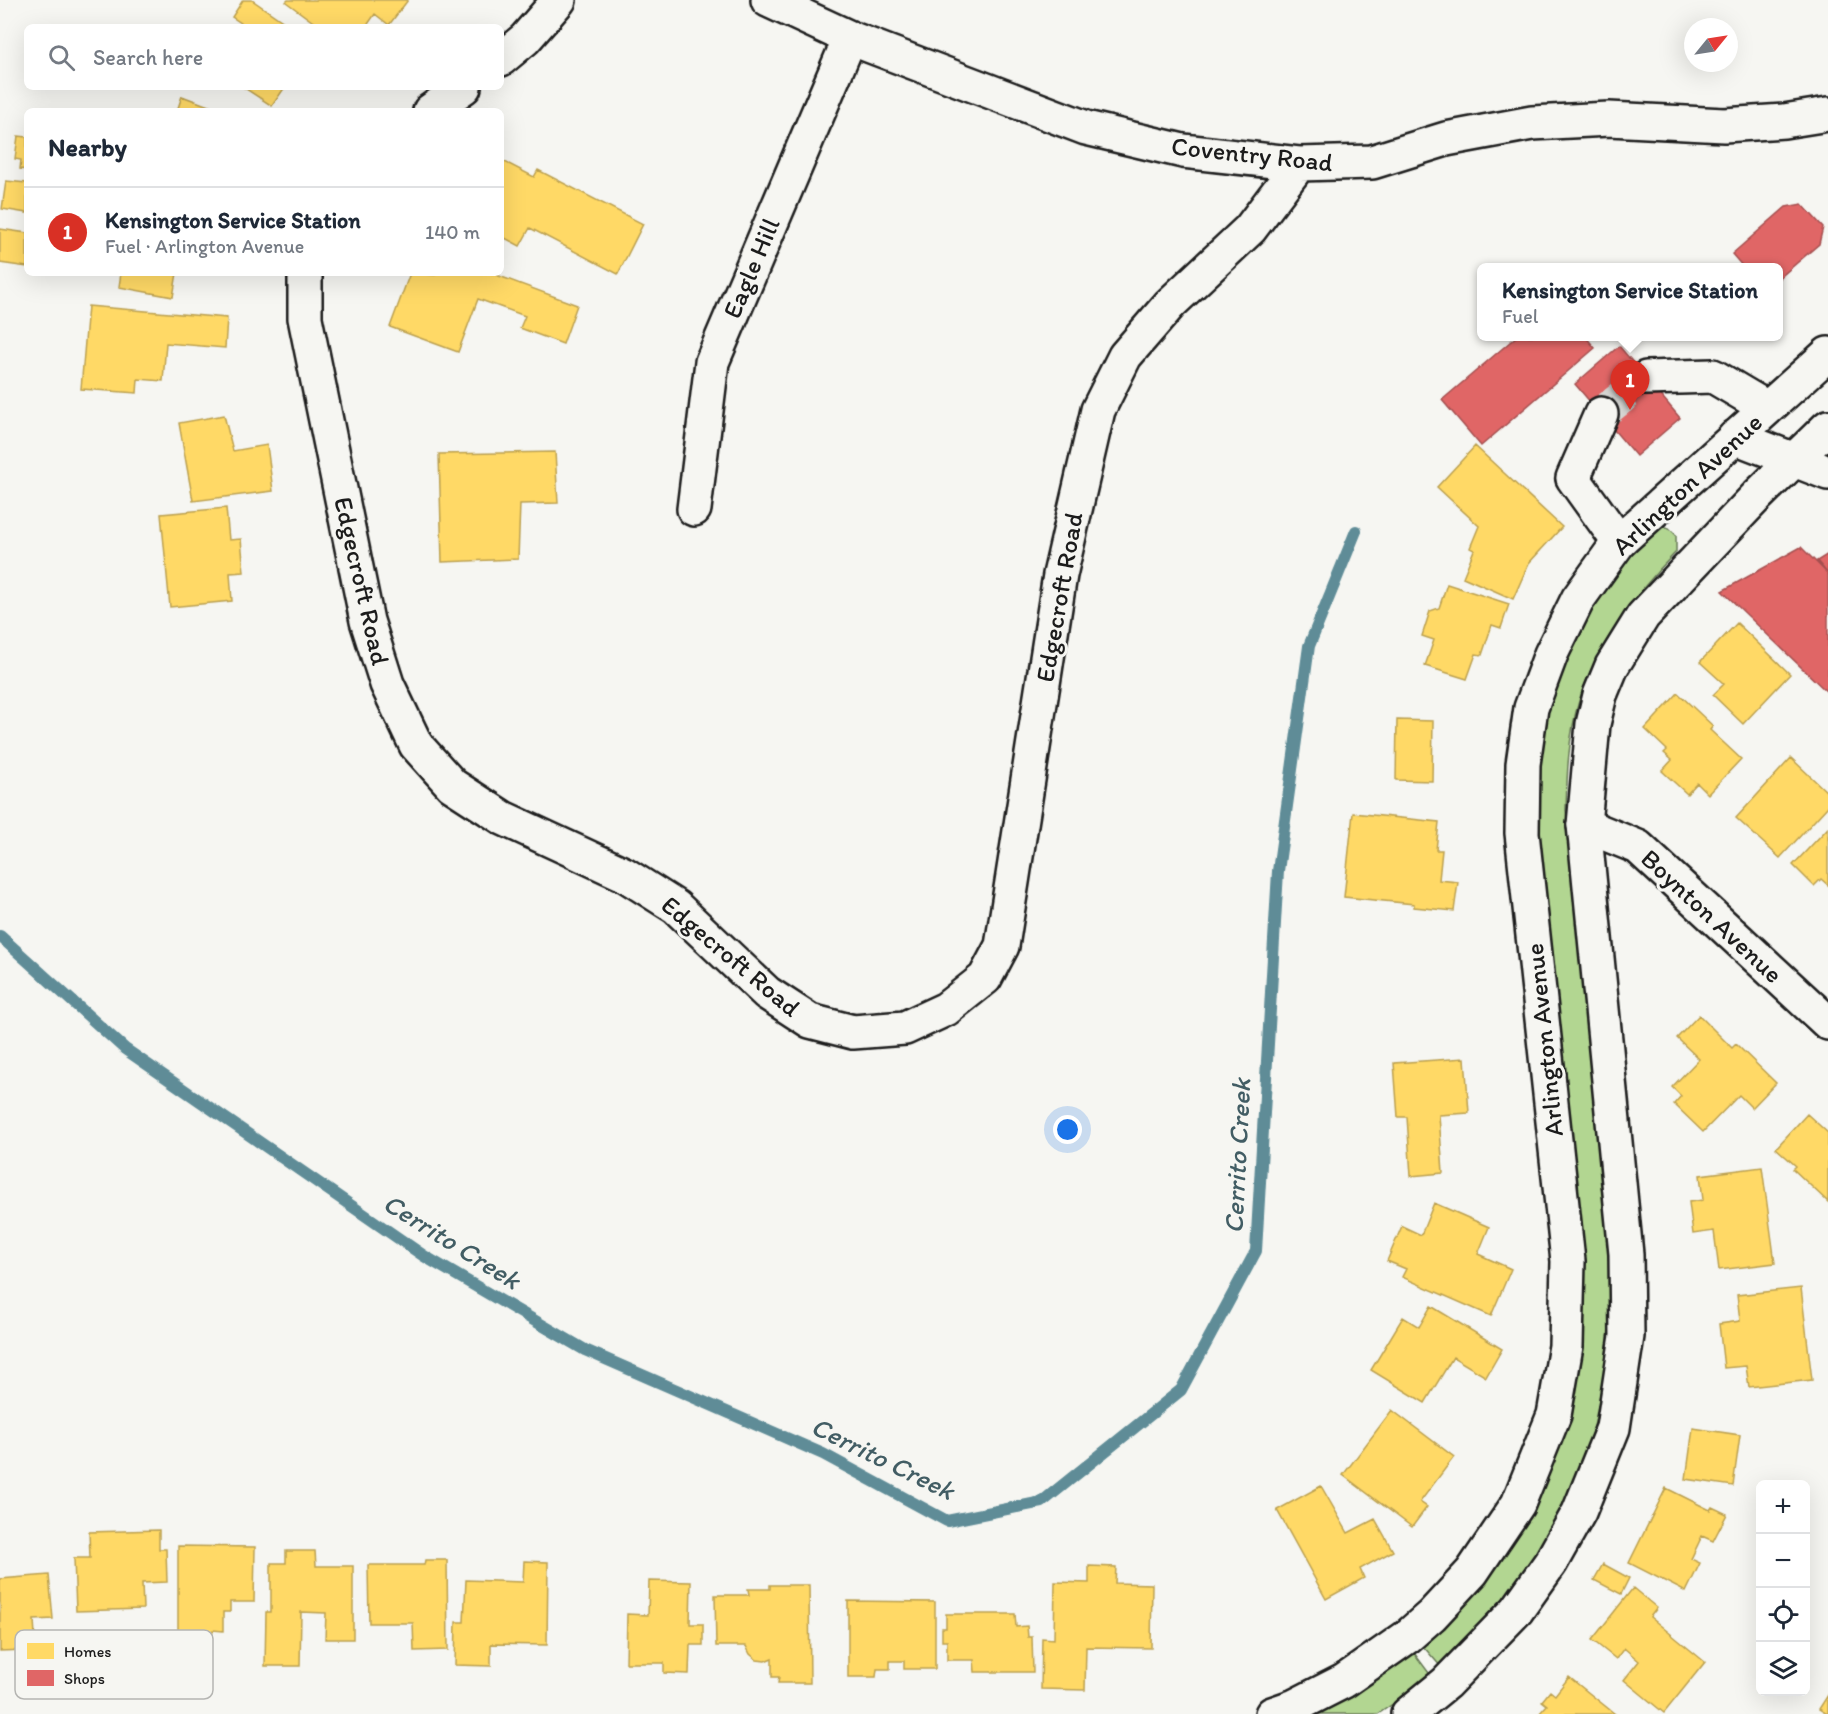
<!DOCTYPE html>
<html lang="en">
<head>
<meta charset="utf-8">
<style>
  :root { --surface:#fff; --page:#f2f2f3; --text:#1f2937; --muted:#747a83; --line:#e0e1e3; --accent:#d93025 }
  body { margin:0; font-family:Itim,sans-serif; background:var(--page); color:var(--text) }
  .controls { position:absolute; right:18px; bottom:18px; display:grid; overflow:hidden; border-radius:9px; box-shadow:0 6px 24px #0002 }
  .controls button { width:54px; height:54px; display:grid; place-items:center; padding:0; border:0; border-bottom:2px solid var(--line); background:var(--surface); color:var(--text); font:30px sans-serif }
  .compass { position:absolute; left:1684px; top:18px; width:54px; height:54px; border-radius:50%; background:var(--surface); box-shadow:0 6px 24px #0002; rotate:60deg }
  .you { position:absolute; left:1068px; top:1130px; width:21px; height:21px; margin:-15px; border:4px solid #fff; border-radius:50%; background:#1a73e8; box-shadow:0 0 0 9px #1a73e833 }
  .badge { display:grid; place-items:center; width:39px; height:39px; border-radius:50%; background:var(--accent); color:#fff; font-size:20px; font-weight:700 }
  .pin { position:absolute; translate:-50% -50px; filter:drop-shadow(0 2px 3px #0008) }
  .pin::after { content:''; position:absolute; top:32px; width:21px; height:18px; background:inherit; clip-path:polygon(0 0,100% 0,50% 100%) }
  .popup { position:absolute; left:1477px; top:263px; width:306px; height:78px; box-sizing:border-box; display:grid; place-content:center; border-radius:9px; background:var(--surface); filter:drop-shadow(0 2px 4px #0005); font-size:20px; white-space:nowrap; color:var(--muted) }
  .popup b { font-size:22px; color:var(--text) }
  .popup::after { content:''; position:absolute; left:50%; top:100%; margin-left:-12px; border:12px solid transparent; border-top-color:var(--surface) }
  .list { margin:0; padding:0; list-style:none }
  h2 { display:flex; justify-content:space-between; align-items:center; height:78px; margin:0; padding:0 24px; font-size:26px }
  h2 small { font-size:20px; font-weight:400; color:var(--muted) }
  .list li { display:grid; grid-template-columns:39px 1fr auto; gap:18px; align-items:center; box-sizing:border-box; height:90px; padding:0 24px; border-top:2px solid var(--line) }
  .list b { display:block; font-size:22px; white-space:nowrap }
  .list p { margin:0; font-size:20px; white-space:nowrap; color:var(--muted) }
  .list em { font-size:20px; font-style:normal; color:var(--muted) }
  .icon { flex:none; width:33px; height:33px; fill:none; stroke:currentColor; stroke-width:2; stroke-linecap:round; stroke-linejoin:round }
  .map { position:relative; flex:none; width:1828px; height:1714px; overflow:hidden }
  .search { position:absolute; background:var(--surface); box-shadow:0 6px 24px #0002; left:24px; top:24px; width:480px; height:66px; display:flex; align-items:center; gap:15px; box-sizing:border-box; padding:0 21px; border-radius:9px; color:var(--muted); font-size:22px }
  .panel { position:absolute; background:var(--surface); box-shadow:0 6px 24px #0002; left:24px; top:108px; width:480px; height:168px; border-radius:9px }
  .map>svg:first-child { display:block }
</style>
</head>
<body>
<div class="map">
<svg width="1828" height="1714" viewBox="0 0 1828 1714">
  <rect width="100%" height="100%" fill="#f6f6f2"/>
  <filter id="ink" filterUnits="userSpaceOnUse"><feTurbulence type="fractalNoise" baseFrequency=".0167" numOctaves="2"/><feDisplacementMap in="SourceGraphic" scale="12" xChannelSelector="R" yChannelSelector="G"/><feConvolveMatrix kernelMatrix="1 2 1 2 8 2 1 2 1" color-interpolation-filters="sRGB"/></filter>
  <g filter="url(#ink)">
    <path fill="#b2d691" stroke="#677956" stroke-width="1.5" d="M 1660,526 L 1669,528 L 1676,535 L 1676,552 C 1636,592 1596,647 1579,701 C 1568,737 1567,774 1566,810 L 1609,1238 L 1611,1308 L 1605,1367 L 1594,1427 L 1573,1489 L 1555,1527 L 1482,1634 L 1442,1668 L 1422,1645 L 1564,1416 L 1537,858 L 1536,732 L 1563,648 L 1619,561 Z
      M 1414,1653 L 1432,1677 L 1378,1714 L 1306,1714 C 1345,1699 1380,1677 1414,1653 Z"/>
    <path fill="#ffd966" stroke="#bba050" stroke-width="1.5" d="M 243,0 L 252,0 L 291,27 L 247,27 L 232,17 Z
      M 288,0 L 408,0 L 389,25 L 375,14 L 366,27 L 320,27 L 286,2 Z
      M 243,87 L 285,87 L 272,106 Z
      M 182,96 L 222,111 L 177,111 Z
      M 18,136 L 27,137 L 27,170 L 20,169 L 21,160 L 15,159 Z
      M 501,160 L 534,177 L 538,170 L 643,224 L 618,274 L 530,228 L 520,246 L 501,236 Z
      M 6,181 L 27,183 L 27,213 L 2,209 Z
      M 0,229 L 27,233 L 27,267 L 0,263 Z
      M 121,273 L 177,273 L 173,297 L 119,287 Z
      M 410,273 L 435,275 L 435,273 L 491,273 L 577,305 L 563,344 L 520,328 L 525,316 L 478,299 L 458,352 L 390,327 Z
      M 88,306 L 227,318 L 225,348 L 166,343 L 163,381 L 138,379 L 137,393 L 81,389 Z
      M 224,415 L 233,451 L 267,445 L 273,491 L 193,501 L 179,423 Z
      M 1475,446 L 1562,527 L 1529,563 L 1513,599 L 1463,577 L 1474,550 L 1470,548 L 1479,526 L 1437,487 Z
      M 555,452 L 558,503 L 520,504 L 518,559 L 442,562 L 439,454 Z
      M 226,508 L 229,540 L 241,539 L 244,572 L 230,573 L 232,601 L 170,607 L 161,514 Z
      M 1447,584 L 1509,604 L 1501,628 L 1492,625 L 1482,655 L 1476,654 L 1467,679 L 1425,666 L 1434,640 L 1422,636 L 1430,611 L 1439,608 Z
      M 1737,623 L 1790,674 L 1743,724 L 1713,695 L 1724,684 L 1700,662 Z
      M 1678,693 L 1713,726 L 1710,730 L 1741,759 L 1708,794 L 1697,783 L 1687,794 L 1662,771 L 1672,760 L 1664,753 L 1667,750 L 1645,729 Z
      M 1397,720 L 1433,721 L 1432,781 L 1396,780 Z
      M 1791,758 L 1828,793 L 1828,806 L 1780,858 L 1736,818 Z
      M 1353,813 L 1439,822 L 1436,850 L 1442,850 L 1439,880 L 1458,882 L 1454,911 L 1414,907 L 1414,904 L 1344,897 Z
      M 1828,828 L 1828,885 L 1821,879 L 1814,886 L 1793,865 Z
      M 1699,1015 L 1732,1048 L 1736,1044 L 1776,1083 L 1752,1108 L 1739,1095 L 1703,1132 L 1674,1104 L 1681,1096 L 1672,1087 L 1699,1059 L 1677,1038 Z
      M 1465,1058 L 1469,1113 L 1439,1115 L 1443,1173 L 1411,1176 L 1407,1117 L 1398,1117 L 1394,1063 Z
      M 1807,1114 L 1828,1133 L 1828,1202 L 1793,1169 L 1796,1166 L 1776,1148 Z
      M 1762,1167 L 1775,1263 L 1719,1270 L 1714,1231 L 1693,1234 L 1689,1202 L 1703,1200 L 1700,1175 Z
      M 1434,1203 L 1489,1227 L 1478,1254 L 1511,1269 L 1491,1316 L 1402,1277 L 1406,1269 L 1387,1261 L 1402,1226 L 1421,1235 Z
      M 1801,1288 L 1812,1380 L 1749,1387 L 1746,1366 L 1724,1368 L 1719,1324 L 1740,1321 L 1737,1295 Z
      M 1431,1306 L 1502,1349 L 1486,1377 L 1453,1357 L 1425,1403 L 1371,1370 L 1403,1317 L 1419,1327 Z
      M 1392,1410 L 1454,1457 L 1420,1502 L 1427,1507 L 1412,1527 L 1343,1475 Z
      M 1693,1428 L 1740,1435 L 1733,1486 L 1686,1479 Z
      M 1321,1486 L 1348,1533 L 1375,1519 L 1393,1551 L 1360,1569 L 1364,1578 L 1326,1599 L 1277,1510 Z
      M 1666,1488 L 1710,1510 L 1712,1507 L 1727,1514 L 1713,1541 L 1702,1536 L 1691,1559 L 1700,1563 L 1686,1592 L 1629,1563 Z
      M 159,1530 L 159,1549 L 166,1549 L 167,1582 L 142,1583 L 143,1609 L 76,1611 L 74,1558 L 90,1558 L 89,1532 Z
      M 178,1546 L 255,1547 L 254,1602 L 230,1602 L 230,1612 L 223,1612 L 223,1631 L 213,1630 L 212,1637 L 178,1636 Z
      M 286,1551 L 315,1551 L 316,1566 L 353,1566 L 353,1639 L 325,1639 L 326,1613 L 301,1612 L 300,1666 L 265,1666 L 266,1612 L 271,1612 L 271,1563 L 286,1563 Z
      M 425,1560 L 447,1560 L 448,1650 L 414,1651 L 413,1623 L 369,1623 L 368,1565 L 424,1565 Z
      M 524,1561 L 548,1562 L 547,1645 L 491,1644 L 491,1666 L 455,1665 L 456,1622 L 464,1622 L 466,1580 L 523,1582 Z
      M 1603,1564 L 1629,1578 L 1621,1594 L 1594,1580 Z
      M 1089,1566 L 1116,1567 L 1115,1583 L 1152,1584 L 1151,1648 L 1086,1647 L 1085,1690 L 1041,1689 L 1042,1638 L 1054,1639 L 1055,1582 L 1089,1583 Z
      M 49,1575 L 53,1619 L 34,1620 L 35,1635 L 31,1635 L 32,1644 L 26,1645 L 26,1650 L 0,1651 L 0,1579 Z
      M 649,1581 L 691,1582 L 690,1624 L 703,1624 L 703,1645 L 690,1645 L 689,1674 L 664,1673 L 664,1663 L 626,1663 L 627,1614 L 648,1615 Z
      M 770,1585 L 809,1585 L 810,1683 L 778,1683 L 779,1677 L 772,1677 L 772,1658 L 765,1661 L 757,1660 L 750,1654 L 746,1646 L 716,1646 L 715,1595 L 749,1595 L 748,1589 L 770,1589 Z
      M 1633,1588 L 1657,1608 L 1650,1617 L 1705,1662 L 1664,1713 L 1624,1680 L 1639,1661 L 1624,1648 L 1616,1659 L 1592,1640 Z
      M 848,1601 L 935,1602 L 935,1669 L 904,1669 L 904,1661 L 890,1661 L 890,1669 L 877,1669 L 876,1677 L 848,1677 Z
      M 946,1614 L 1015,1614 L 1016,1627 L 1027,1626 L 1028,1637 L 1032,1637 L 1033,1672 L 975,1672 L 974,1660 L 947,1660 L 947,1641 L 942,1641 L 942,1628 L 946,1628 Z
      M 1569,1677 L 1615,1714 L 1539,1714 L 1547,1705 L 1542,1701 L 1550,1691 L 1555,1695 Z
      M 1828,1695 L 1828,1714 L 1827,1714 L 1819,1709 Z"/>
    <path fill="#e06666" stroke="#a55050" stroke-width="1.5" d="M 1802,204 L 1823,227 L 1819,244 L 1778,279 L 1778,268 L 1744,268 L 1732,254 L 1786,207 Z
      M 1517,336 L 1585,336 L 1595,348 L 1481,446 L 1442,400 Z
      M 1619,346 L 1680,418 L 1636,456 L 1575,384 Z
      M 1801,547 L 1828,574 L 1828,693 L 1722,591 Z
      M 1828,554 L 1828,574 L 1817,561 Z"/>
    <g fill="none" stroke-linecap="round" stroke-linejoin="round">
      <path stroke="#5e8c97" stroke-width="12" d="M 0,936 L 125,1049 L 424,1256 L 585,1350 L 823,1454 L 947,1521 L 1042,1502 L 1181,1390 L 1256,1251 L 1278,871 L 1309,646 L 1356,531"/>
      <path stroke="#d5d5d2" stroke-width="33" stroke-dasharray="33 16" stroke-linecap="butt" d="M 1601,414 L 1646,378"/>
      <defs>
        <path id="minor" d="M 768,0 L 850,38 L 1086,128 L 1183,151 L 1299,164 L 1372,162 L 1446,139 L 1532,123 L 1609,119 L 1724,125 L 1784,121 L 1828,114
          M 501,59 L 525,39 L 559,0
          M 430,111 L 464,87
          M 305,273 L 305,318 L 367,621 L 387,684 L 416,745 L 452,785 L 503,818 L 624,874 L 676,907 L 767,993 L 810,1021 L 853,1032 L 905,1028 L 946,1009 L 985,978 L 1002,946 L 1060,575 L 1098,410 L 1125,356 L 1170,304 L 1250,229 L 1299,164
          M 1646,378 L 1713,376 L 1767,408
          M 1601,414 L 1573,478 L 1619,542
          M 1735,437 L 1828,473
          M 694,509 L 712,362 L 850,38
          M 1584,825 L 1638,847 L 1828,1023"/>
        <path id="major" d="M 1272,1714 L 1295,1706 L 1344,1681 L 1407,1637 L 1432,1615 L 1472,1572 L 1518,1504 L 1554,1415 L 1566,1346 L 1568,1261 L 1522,833 L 1523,764 L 1531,708 L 1551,654 L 1578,599 L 1619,542 L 1828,354
          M 1408,1714 L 1446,1683 L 1517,1610 L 1551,1562 L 1579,1512 L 1613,1428 L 1627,1336 L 1626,1254 L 1584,825 L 1593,724 L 1600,695 L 1612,666 L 1643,616 L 1758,495 L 1828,427"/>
      </defs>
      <use href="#minor" stroke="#1c1c1c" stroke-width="38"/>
      <use href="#major" stroke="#1c1c1c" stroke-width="38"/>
      <use href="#minor" stroke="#f6f6f2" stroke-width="33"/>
      <use href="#major" stroke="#f6f6f2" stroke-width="33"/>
    </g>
  </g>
  <g text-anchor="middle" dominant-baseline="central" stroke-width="6" stroke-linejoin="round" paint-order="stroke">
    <g font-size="26" fill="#1c1c1c" stroke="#f6f6f2">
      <text transform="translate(1252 154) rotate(6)">Coventry Road</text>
      <text transform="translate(751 268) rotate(-67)">Eagle Hill</text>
      <text transform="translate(1687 484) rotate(-43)">Arlington Avenue</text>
      <text transform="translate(362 581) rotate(77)">Edgecroft Road</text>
      <text transform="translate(1059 597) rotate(-80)">Edgecroft Road</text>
      <text transform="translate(1712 916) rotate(43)">Boynton Avenue</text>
      <text transform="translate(731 956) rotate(40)">Edgecroft Road</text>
      <text transform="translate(1544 1040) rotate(-96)">Arlington Avenue</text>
    </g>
    <g font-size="27" font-style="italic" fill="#425d64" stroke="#f6f6f2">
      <text transform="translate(1237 1156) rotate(-87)">Cerrito Creek</text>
      <text transform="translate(452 1241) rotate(32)">Cerrito Creek</text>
      <text transform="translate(883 1458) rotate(26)">Cerrito Creek</text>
    </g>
  </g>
  <rect x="15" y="1630" width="198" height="69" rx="9" fill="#f6f6f2" stroke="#b5b5b2" stroke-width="1.5"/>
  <rect x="27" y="1643" width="27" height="16" fill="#ffd966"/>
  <rect x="27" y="1670" width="27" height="16" fill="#e06666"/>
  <g font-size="16" fill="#1c1c1c">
    <text x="64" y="1657">Homes</text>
    <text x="64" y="1684">Shops</text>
  </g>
</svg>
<div class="controls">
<button>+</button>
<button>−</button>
<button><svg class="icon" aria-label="locate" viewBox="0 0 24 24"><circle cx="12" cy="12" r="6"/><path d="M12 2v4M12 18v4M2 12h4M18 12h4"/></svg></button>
<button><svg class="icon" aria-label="layers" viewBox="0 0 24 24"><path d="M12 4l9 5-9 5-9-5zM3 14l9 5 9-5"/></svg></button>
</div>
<svg class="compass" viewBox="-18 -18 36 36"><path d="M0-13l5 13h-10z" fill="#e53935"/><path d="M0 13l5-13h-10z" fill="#747a83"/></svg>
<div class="you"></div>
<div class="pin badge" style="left:1630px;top:410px">1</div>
<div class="popup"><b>Kensington Service Station</b>Fuel</div>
<div class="search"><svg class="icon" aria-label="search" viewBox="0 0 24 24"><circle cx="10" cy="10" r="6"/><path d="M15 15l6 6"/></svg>Search here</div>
<section class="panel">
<h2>Nearby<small></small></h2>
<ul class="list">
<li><span class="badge">1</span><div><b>Kensington Service Station</b><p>Fuel · Arlington Avenue</p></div><em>140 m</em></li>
</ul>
</section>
</div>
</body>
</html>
